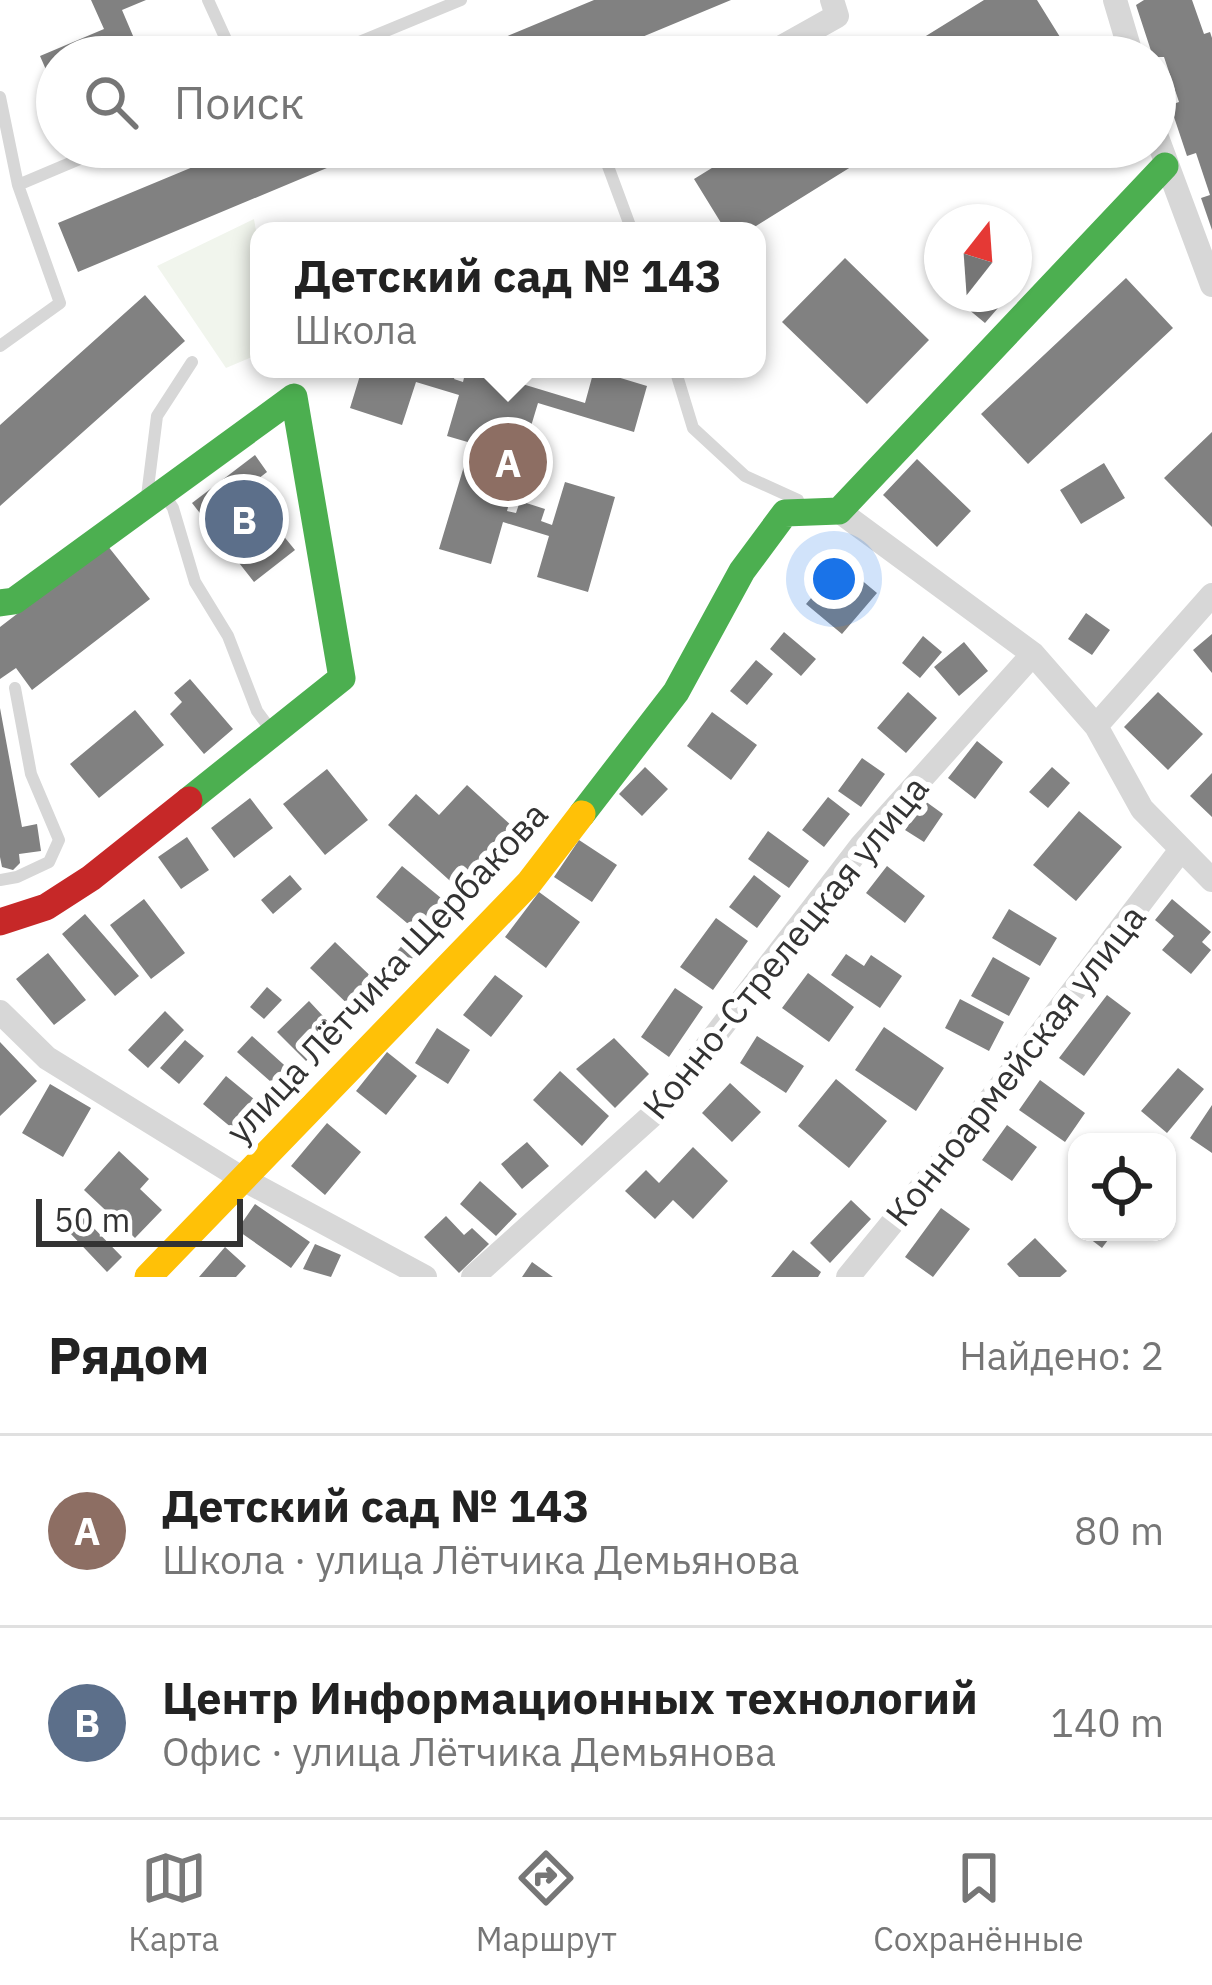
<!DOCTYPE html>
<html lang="ru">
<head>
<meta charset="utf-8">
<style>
  :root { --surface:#fff; --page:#f2f2f2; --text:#222; --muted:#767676; --line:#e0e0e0; --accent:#7a7a7a }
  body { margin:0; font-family:"IBM Plex Sans",sans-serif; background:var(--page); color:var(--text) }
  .controls { position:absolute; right:36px; bottom:36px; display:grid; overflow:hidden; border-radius:24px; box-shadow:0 3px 9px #0004 }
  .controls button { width:108px; height:108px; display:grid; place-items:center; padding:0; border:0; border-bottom:3px solid var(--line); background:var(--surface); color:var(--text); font:60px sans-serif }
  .compass { position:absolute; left:924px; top:204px; width:108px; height:108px; border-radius:50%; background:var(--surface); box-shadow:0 3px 9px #0004; rotate:17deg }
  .scale { position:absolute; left:36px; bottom:30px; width:207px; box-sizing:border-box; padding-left:12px; border:6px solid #333; border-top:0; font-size:33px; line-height:42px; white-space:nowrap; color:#333; -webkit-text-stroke:9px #fff; paint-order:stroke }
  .you { position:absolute; left:834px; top:579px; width:42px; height:42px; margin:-30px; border:9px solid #fff; border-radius:50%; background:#1a73e8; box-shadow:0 0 0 18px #1a73e833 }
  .badge { display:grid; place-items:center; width:78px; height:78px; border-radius:50%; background:var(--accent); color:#fff; font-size:39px; font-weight:700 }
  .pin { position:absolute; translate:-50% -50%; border:6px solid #fff; box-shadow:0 3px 12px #0006 }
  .popup { position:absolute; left:250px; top:222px; width:516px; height:156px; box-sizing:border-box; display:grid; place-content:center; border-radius:24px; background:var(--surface); filter:drop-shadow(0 3px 9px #0005); font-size:39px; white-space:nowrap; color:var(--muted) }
  .popup b { font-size:45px; color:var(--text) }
  .popup::after { content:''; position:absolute; left:50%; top:100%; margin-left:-24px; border:24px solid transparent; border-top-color:var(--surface) }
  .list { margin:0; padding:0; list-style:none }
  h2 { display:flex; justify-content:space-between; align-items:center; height:156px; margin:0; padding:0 48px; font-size:51px }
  h2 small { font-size:39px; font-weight:400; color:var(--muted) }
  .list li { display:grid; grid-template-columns:78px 1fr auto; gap:36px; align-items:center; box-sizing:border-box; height:192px; padding:0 48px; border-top:3px solid var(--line) }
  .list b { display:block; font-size:45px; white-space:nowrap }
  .list p { margin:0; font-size:39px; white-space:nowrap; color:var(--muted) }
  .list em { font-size:39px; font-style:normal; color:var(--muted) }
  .icon { flex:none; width:66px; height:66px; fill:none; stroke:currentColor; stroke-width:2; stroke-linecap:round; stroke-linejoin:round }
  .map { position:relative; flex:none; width:1212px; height:1277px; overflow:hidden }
  .search { position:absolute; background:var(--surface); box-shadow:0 3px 9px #0004; left:36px; right:36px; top:36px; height:132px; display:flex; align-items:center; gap:30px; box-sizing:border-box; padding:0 42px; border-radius:66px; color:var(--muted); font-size:45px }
  .sheet { height:540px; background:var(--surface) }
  nav { display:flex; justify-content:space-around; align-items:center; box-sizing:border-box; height:168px; border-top:3px solid var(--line); background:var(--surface); font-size:33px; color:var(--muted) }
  nav a { display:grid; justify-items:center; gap:6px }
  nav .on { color:var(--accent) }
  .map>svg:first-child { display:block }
</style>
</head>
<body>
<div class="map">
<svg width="1212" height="1277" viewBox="0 0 1212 1277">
  <rect width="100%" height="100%" fill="#fff"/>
  <path fill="#f1f5ed" d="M 254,219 L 259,249 L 259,354 L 226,368 L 157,266 Z"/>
  <path fill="#818181" d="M 91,0 L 146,0 L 122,10 L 142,57 L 57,57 L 57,95 L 40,56 L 104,29 Z
    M 594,0 L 731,0 L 594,57 L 457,57 Z
    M 984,0 L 1037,0 L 1060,37 L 1029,57 L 892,57 Z
    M 1144,0 L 1192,0 L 1204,34 L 1210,32 L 1212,38 L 1212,230 L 1201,198 L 1210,195 L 1196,153 L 1187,156 L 1170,105 L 1179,102 L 1164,57 L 1153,57 L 1136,5 Z
    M 241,147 L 377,147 L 78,272 L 58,223 Z
    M 746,147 L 883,147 L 748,231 L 726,231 L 694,179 Z
    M 845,258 L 929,340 L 867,404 L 782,322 Z
    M 1126,278 L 1173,328 L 1028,464 L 981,414 Z
    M 950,294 L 1010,294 L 985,323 Z
    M 145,295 L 185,341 L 0,506 L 0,425 Z
    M 362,369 L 458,369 L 454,379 L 463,382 L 466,369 L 523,369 L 519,383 L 585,403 L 594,370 L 647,386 L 634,432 L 538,403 L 519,466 L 507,511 L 516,513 L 520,501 L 545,509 L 541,521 L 552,525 L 565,482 L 615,497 L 588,592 L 537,577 L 549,536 L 503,522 L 491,564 L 439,549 L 471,443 L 447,436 L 459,395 L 416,382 L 402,425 L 350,408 Z
    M 1212,432 L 1212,527 L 1164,478 Z
    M 255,455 L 267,472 L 258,479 L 289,519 L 277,528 L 295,550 L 254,582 L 192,503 Z
    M 917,459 L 971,511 L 937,547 L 883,495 Z
    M 1104,463 L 1125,498 L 1081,524 L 1060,490 Z
    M 107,545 L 150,599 L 32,690 L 16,668 L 0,679 L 0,627 Z
    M 841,563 L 877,593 L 842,634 L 806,604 Z
    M 1086,613 L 1110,630 L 1092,655 L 1068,639 Z
    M 784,632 L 816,659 L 801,676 L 770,649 Z
    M 1212,634 L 1212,673 L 1193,650 Z
    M 923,636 L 942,652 L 920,678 L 902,663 Z
    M 964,642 L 988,671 L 959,696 L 934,667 Z
    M 756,660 L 773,674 L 747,705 L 730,691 Z
    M 190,679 L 233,729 L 204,754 L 170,714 L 182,702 L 174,693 Z
    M 908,692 L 937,718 L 906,753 L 877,728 Z
    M 1158,692 L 1203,734 L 1168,770 L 1124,727 Z
    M 0,708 L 22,827 L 37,824 L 41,851 L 19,854 L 20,863 L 13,870 L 2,867 L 0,857 Z
    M 135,710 L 164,745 L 99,798 L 70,764 Z
    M 712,712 L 757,745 L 731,780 L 687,746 Z
    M 977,741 L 1003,762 L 975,799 L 948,778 Z
    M 862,758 L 885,774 L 861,807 L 838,791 Z
    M 645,767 L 668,789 L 642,816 L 619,794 Z
    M 1052,767 L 1070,783 L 1048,808 L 1029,792 Z
    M 327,769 L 368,820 L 325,855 L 283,804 Z
    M 1212,773 L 1212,817 L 1190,796 Z
    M 467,785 L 513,827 L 458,888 L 388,825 L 416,794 L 439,815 Z
    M 828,797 L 850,814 L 824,847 L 802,830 Z
    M 250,798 L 273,828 L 234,858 L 211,828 Z
    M 925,801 L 943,814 L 924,842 L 905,830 Z
    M 1079,811 L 1122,847 L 1076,901 L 1033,865 Z
    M 768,831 L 809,861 L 789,888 L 748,859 Z
    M 187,837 L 209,870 L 181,889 L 158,857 Z
    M 579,840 L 617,865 L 592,902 L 554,877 Z
    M 402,866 L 452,907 L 426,939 L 376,897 Z
    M 887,866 L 925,896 L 905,923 L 866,893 Z
    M 290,875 L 302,889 L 273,914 L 261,900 Z
    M 754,875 L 781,896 L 757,928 L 729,907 Z
    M 539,892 L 580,922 L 546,968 L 505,937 Z
    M 144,899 L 185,953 L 151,979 L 110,925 Z
    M 1172,899 L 1211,932 L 1202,942 L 1211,950 L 1191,974 L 1162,950 L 1174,936 L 1155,920 Z
    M 1009,909 L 1057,938 L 1040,966 L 992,938 Z
    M 85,914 L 139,976 L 115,996 L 62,934 Z
    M 716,918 L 748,941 L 713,990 L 680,967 Z
    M 406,941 L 418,952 L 394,979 L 382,968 Z
    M 335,942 L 382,987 L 357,1013 L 310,968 Z
    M 48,953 L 86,1000 L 54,1025 L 16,979 Z
    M 846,954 L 864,966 L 871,955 L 902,976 L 880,1008 L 831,975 Z
    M 993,957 L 1030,978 L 1009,1016 L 971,996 Z
    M 808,973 L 854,1007 L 829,1042 L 782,1008 Z
    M 495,975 L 523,996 L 491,1037 L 463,1015 Z
    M 267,987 L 282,1000 L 264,1019 L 250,1007 Z
    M 675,988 L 703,1007 L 669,1057 L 641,1037 Z
    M 1107,995 L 1131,1013 L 1084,1076 L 1059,1058 Z
    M 960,999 L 1004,1022 L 989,1051 L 945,1028 Z
    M 309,1001 L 337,1031 L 306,1061 L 277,1032 Z
    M 165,1011 L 184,1030 L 148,1068 L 128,1050 Z
    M 884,1027 L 944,1068 L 916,1111 L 855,1070 Z
    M 437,1028 L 470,1050 L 448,1084 L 415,1063 Z
    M 252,1036 L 293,1073 L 279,1089 L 237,1052 Z
    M 757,1036 L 804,1066 L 786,1093 L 740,1063 Z
    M 614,1038 L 649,1074 L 615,1108 L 576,1069 Z
    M 185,1040 L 204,1056 L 179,1084 L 160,1068 Z
    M 0,1042 L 37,1081 L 0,1116 Z
    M 387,1052 L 417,1076 L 386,1115 L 356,1091 Z
    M 1178,1068 L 1204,1089 L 1167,1133 L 1141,1111 Z
    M 560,1071 L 609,1116 L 582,1146 L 533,1100 Z
    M 226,1076 L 261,1105 L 238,1133 L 203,1104 Z
    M 836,1079 L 887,1121 L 849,1168 L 798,1126 Z
    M 1040,1080 L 1085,1113 L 1065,1142 L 1019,1110 Z
    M 730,1083 L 761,1112 L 732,1142 L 702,1113 Z
    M 50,1084 L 91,1108 L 63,1157 L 22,1133 Z
    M 1212,1105 L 1212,1153 L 1190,1138 Z
    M 327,1123 L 361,1152 L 325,1195 L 291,1166 Z
    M 1007,1125 L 1037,1147 L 1012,1181 L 982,1160 Z
    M 527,1142 L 549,1166 L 522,1189 L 501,1164 Z
    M 693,1147 L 728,1181 L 693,1219 L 673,1200 L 655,1219 L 625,1191 L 646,1170 L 659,1183 Z
    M 119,1151 L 149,1179 L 140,1189 L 162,1210 L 135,1238 L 84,1190 Z
    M 480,1181 L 517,1214 L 496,1236 L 460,1204 Z
    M 851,1200 L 871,1219 L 830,1263 L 810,1243 Z
    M 255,1204 L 310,1242 L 291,1268 L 237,1230 Z
    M 941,1208 L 970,1229 L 933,1277 L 905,1257 Z
    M 446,1216 L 464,1235 L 472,1228 L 489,1244 L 459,1273 L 424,1237 Z
    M 84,1218 L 122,1257 L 107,1272 L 69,1232 Z
    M 1081,1232 L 1114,1232 L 1102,1248 Z
    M 1035,1238 L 1067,1271 L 1060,1277 L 1019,1277 L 1007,1264 Z
    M 315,1244 L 341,1255 L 331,1277 L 303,1269 Z
    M 225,1247 L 246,1266 L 236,1277 L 199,1277 Z
    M 793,1250 L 821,1272 L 818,1277 L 771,1277 Z
    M 532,1262 L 553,1277 L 522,1277 Z"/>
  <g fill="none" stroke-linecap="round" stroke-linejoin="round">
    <path stroke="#d7d7d7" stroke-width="12" d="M 208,0 L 234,57
      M 323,57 L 461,0
      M 0,97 L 18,185 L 108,147
      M 605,147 L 602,150 L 632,231
      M 0,346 L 60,303 L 18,185
      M 675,369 L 693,428 L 745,476 L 798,500
      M 164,494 L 173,508 L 195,582 L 228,636 L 257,711 L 271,730
      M 147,496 L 157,416 L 192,362
      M 0,880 L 17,877 L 49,862 L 59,840 L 31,774 L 15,688"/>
    <path stroke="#d7d7d7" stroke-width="24" d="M 1115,0 L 1132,57
      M 764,57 L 837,16 L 832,0
      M 1155,132 L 1212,285
      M 839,511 L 1033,654 L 1096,726 L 1142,809 L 1212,880
      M 1096,726 L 1212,595
      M 0,1012 L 47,1058 L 243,1179 L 425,1277
      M 473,1277 L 657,1111 L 861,846 L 1033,654
      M 848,1277 L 951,1151 L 1180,851"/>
    <path stroke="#4caf50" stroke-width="27" d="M 0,603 L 14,601 L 294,397 L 342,678 L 189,800
      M 582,814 L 676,692 L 742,571 L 785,513 L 839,511 L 1165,166"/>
    <path stroke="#ffc107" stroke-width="27" d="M 148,1277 L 529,883 L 582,814"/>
    <path stroke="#c62828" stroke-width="27" d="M 0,922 L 46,907 L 91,878 L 189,800"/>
  </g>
  <g text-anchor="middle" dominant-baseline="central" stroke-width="12" stroke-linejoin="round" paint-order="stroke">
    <g font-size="36" fill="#333" stroke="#fff">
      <text transform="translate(785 947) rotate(-51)">Конно-Стрелецкая улица</text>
      <text transform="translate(386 972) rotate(-47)">улица Лётчика Щербакова</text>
      <text transform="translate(1015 1065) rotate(-52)">Конноармейская улица</text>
    </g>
  </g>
</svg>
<div class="controls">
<button><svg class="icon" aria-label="locate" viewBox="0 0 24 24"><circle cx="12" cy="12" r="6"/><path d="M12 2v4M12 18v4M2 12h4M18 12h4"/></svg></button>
</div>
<svg class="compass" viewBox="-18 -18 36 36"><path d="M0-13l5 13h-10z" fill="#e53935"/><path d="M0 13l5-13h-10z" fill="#767676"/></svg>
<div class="scale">50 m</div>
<div class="you"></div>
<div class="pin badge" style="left:508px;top:462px;background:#8d6e63">A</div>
<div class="popup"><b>Детский сад № 143</b>Школа</div>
<div class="pin badge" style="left:244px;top:519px;background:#5c6f8a">B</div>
<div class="search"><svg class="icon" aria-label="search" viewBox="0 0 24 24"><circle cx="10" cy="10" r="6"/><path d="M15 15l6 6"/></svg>Поиск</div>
</div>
<section class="sheet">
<h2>Рядом<small>Найдено: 2</small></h2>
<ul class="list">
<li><span class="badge" style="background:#8d6e63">A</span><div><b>Детский сад № 143</b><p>Школа · улица Лётчика Демьянова</p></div><em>80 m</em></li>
<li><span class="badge" style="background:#5c6f8a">B</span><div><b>Центр Информационных технологий</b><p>Офис · улица Лётчика Демьянова</p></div><em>140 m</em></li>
</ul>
</section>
<nav>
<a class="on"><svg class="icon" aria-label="map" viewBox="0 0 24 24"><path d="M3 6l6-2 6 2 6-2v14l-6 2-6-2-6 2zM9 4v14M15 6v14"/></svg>Карта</a>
<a><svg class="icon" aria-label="directions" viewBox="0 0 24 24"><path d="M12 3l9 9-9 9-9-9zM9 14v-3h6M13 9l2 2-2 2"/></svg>Маршрут</a>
<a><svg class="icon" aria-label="saved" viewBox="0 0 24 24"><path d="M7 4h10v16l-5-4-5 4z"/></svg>Сохранённые</a>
</nav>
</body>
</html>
